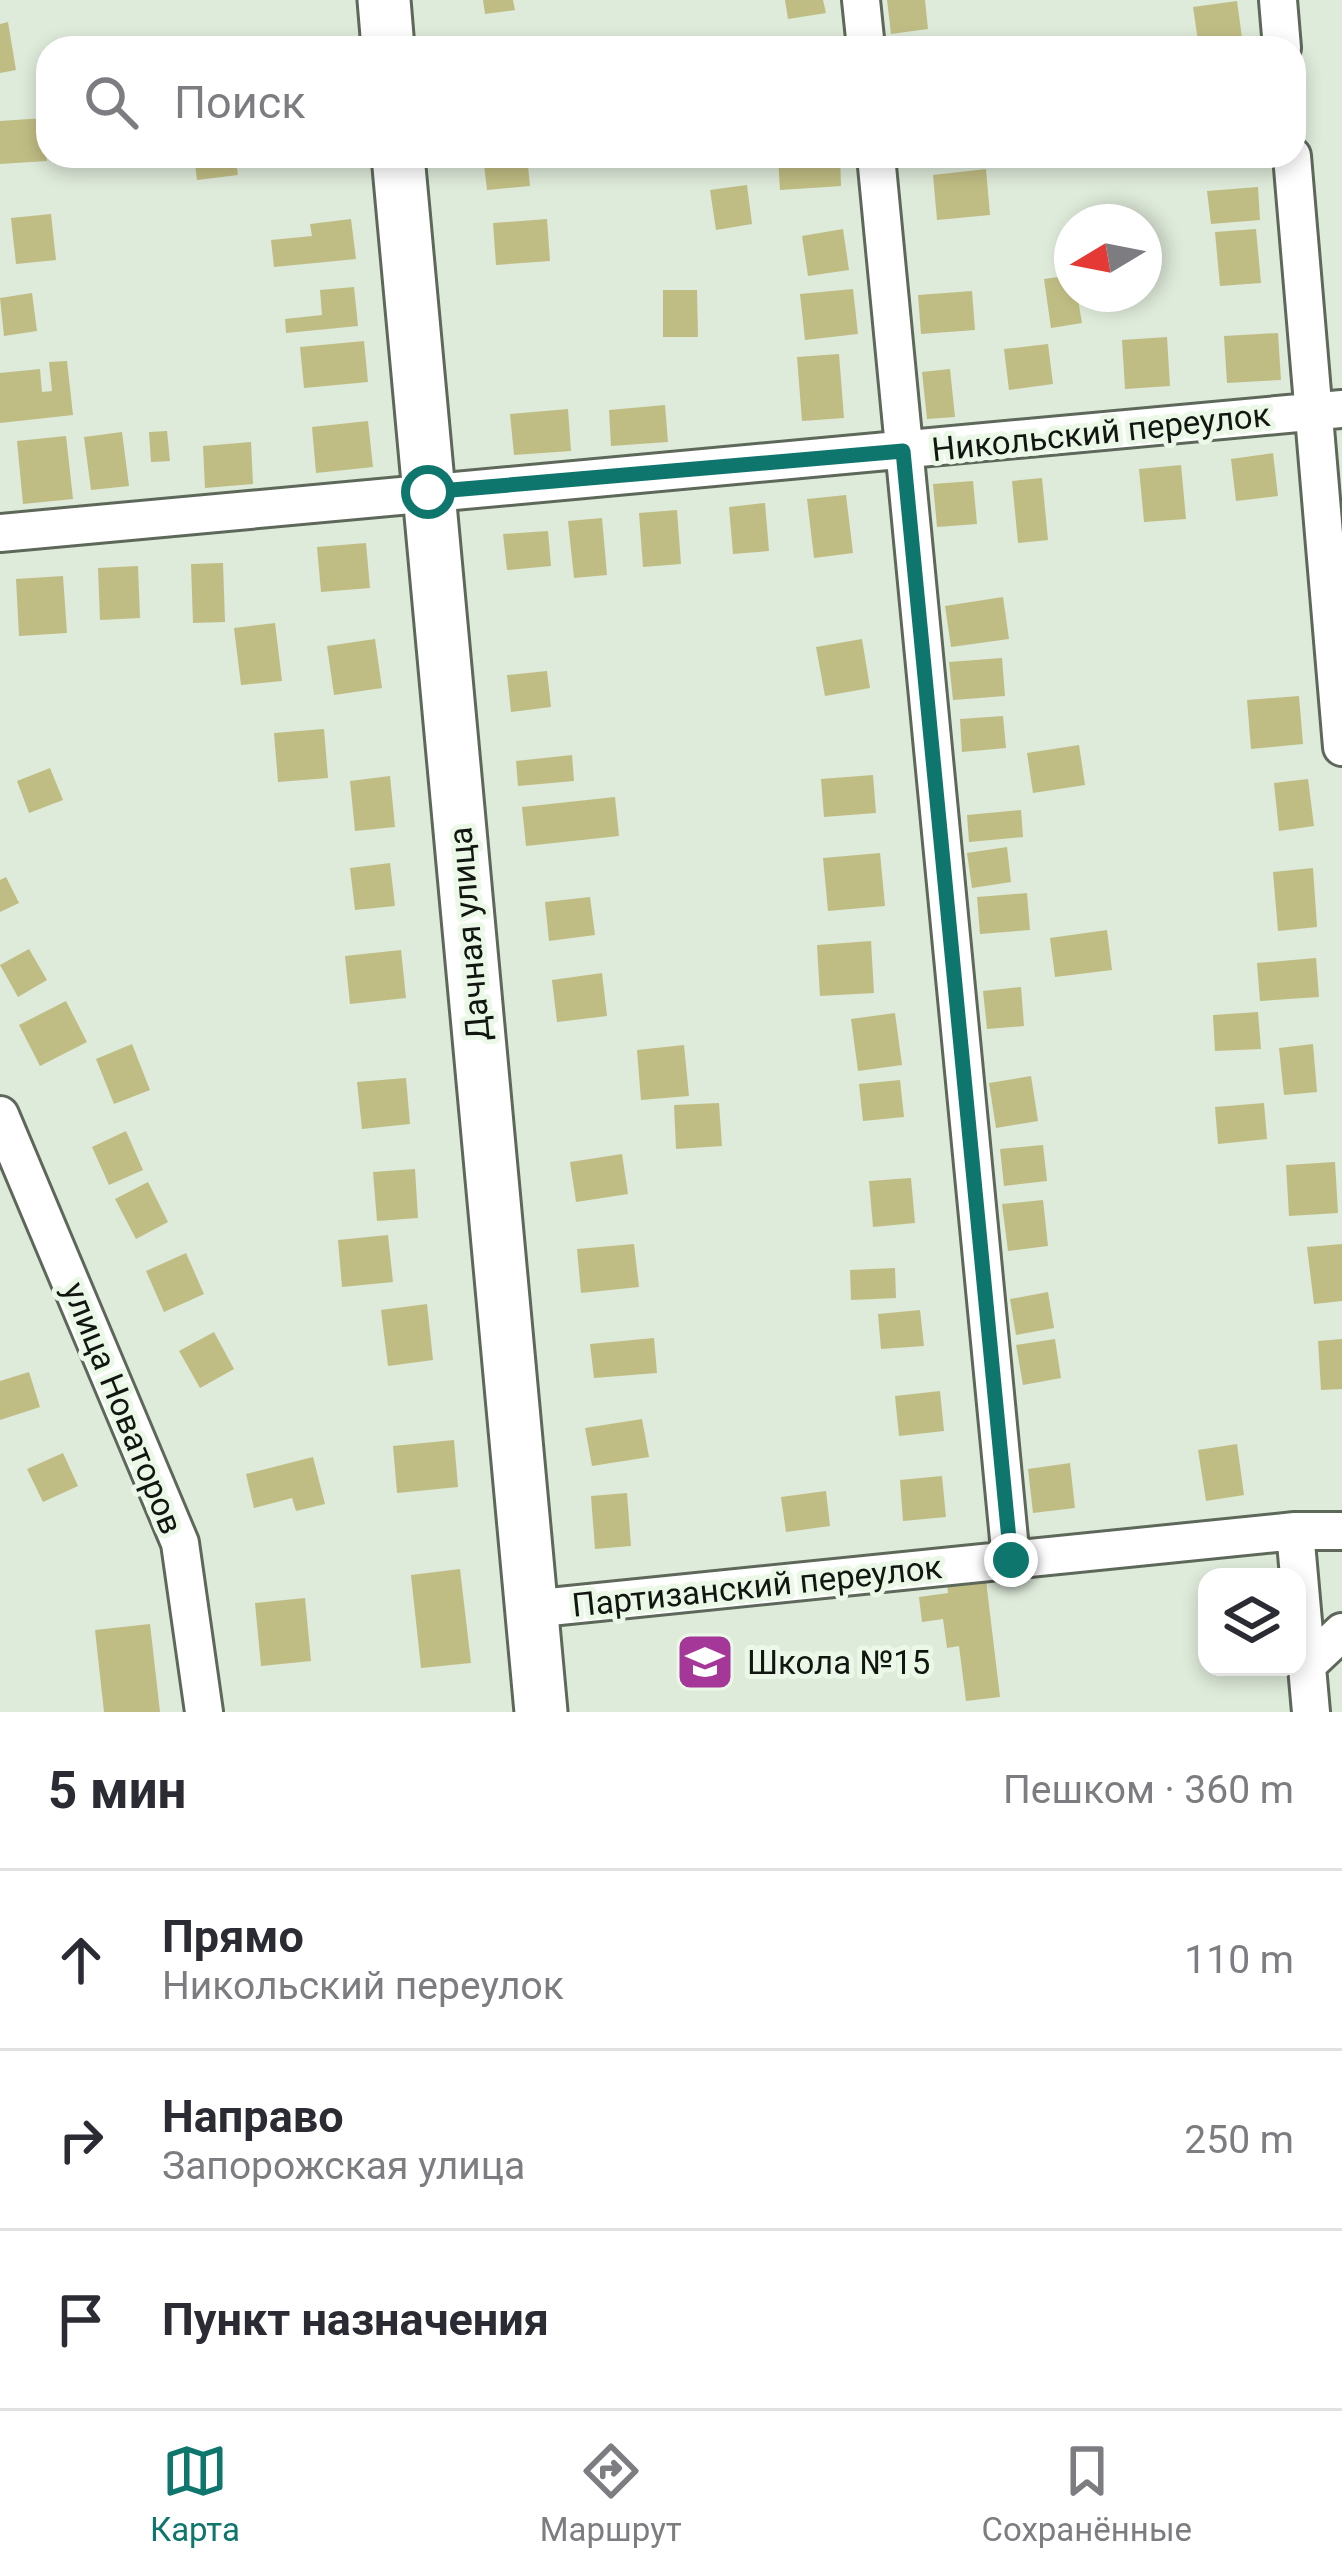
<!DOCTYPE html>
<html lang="ru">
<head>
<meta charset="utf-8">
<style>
  :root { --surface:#fff; --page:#f2f2f3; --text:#2b2b33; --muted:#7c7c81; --line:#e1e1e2; --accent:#0f766e }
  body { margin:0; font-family:Roboto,sans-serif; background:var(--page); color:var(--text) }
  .controls { position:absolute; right:36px; bottom:36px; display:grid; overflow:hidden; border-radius:24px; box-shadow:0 6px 18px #0003 }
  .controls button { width:108px; height:108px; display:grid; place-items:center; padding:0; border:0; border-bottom:3px solid var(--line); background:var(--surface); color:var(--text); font:60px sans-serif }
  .compass { position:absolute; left:1054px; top:204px; width:108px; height:108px; border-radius:50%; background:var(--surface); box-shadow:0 6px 18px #0003; rotate:260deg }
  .stop { position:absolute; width:36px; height:36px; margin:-27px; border:9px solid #0f766e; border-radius:50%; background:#fff }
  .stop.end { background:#0f766e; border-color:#fff; box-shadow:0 3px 12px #0008 }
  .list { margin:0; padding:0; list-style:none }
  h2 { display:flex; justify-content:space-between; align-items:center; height:156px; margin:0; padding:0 48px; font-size:51px }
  h2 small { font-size:39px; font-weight:400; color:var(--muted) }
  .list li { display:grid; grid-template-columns:78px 1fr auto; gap:36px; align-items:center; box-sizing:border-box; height:180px; padding:0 48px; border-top:3px solid var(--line) }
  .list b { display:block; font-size:45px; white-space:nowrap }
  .list p { margin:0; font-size:39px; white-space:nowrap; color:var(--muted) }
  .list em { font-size:39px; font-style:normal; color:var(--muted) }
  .icon { flex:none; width:66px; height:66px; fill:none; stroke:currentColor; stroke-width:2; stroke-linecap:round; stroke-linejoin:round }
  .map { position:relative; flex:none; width:1342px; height:1712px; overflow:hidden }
  .search { position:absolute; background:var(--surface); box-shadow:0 6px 18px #0003; left:36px; right:36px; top:36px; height:132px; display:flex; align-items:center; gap:30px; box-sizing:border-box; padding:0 42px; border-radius:36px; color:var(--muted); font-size:45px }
  .sheet { height:696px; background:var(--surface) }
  nav { display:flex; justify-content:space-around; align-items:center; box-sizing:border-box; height:168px; border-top:3px solid var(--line); background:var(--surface); font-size:33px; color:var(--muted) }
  nav a { display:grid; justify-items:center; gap:6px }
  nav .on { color:var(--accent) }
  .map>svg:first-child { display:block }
</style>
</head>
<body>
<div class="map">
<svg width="1342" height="1712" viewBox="0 0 1342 1712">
  <rect width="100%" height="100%" fill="#deeada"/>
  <path fill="#c0bd84" d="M 483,0 L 513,0 L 515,10 L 485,14 Z
    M 785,0 L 823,0 L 826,13 L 788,19 Z
    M 887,0 L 925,0 L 928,29 L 891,34 Z
    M 1237,1 L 1243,45 L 1199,48 L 1193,7 Z
    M 8,22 L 16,70 L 0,73 L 0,24 Z
    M 44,118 L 47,161 L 0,164 L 0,121 Z
    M 194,156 L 235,156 L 238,175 L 197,180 Z
    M 483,156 L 527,156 L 530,186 L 487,190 Z
    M 778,156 L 840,156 L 841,186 L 780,190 Z
    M 986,169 L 990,215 L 937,220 L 933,175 Z
    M 747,185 L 752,224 L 716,230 L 710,190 Z
    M 1258,187 L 1260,220 L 1211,224 L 1207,191 Z
    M 51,214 L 56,260 L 16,264 L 11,218 Z
    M 351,219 L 356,259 L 274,267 L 271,240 L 312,236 L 310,224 Z
    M 547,219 L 550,261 L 496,265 L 493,223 Z
    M 843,229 L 849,270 L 808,276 L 802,236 Z
    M 1256,229 L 1261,283 L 1220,286 L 1215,232 Z
    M 1072,275 L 1072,294 L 1077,294 L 1082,323 L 1051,328 L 1044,279 Z
    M 354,287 L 358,326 L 286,333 L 285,319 L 322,315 L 320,290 Z
    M 853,289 L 858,334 L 805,340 L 800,294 Z
    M 663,290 L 697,290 L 698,337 L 663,337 Z
    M 972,291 L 975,330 L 921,334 L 918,295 Z
    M 32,293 L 37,331 L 4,336 L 0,298 Z
    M 1278,333 L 1281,380 L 1227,383 L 1224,336 Z
    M 1167,337 L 1170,386 L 1125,389 L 1122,340 Z
    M 364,341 L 368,382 L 304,388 L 300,347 Z
    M 1048,344 L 1053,384 L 1009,390 L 1004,349 Z
    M 839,354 L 844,418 L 802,421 L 797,357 Z
    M 67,361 L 73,415 L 0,423 L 0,373 L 40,369 L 42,392 L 52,391 L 49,362 Z
    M 950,369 L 955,417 L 927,419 L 922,372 Z
    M 665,405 L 668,442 L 611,446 L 609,410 Z
    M 568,409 L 571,451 L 514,455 L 510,414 Z
    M 368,421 L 373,467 L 316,473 L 312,427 Z
    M 167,431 L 170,461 L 151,462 L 149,432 Z
    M 122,432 L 129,486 L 91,490 L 84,437 Z
    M 66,436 L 73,499 L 23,504 L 17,441 Z
    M 251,442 L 253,484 L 205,488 L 203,446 Z
    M 1273,453 L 1278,496 L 1236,501 L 1231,459 Z
    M 1181,465 L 1186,519 L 1144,522 L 1139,469 Z
    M 1042,478 L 1048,540 L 1018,543 L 1012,481 Z
    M 973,481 L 977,524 L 937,527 L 933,484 Z
    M 846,495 L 853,553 L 814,558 L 807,499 Z
    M 765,503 L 769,551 L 733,554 L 729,507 Z
    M 677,510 L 681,564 L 643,567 L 639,513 Z
    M 602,518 L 607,575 L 574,578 L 568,521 Z
    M 548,531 L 551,566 L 507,570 L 503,534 Z
    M 366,543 L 370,588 L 321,592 L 317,547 Z
    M 223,563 L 225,622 L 193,623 L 191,564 Z
    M 138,566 L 140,618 L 100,620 L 98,568 Z
    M 63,576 L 67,633 L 19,636 L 16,579 Z
    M 1003,597 L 1009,639 L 951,647 L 945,606 Z
    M 275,623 L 282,681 L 241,685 L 234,628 Z
    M 375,639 L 382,688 L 334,695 L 327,646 Z
    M 862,639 L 870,688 L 825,696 L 816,647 Z
    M 1002,658 L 1005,696 L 953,700 L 949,662 Z
    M 547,671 L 551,707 L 511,712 L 507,675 Z
    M 1299,696 L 1303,744 L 1251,749 L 1247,700 Z
    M 1003,716 L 1006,748 L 962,752 L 960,719 Z
    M 324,729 L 328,778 L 278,782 L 274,733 Z
    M 1079,745 L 1085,785 L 1033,793 L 1027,753 Z
    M 572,755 L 574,781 L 518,786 L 516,761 Z
    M 50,768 L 63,800 L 29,813 L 17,781 Z
    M 873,775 L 876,813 L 824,817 L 821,779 Z
    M 390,776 L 395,827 L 355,831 L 350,781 Z
    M 1308,779 L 1314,826 L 1279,831 L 1274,783 Z
    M 615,797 L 619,836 L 526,846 L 522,807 Z
    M 1021,810 L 1023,837 L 969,842 L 967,815 Z
    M 1007,847 L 1011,882 L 972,888 L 967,853 Z
    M 880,853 L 885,906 L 828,911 L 823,858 Z
    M 390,863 L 395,906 L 355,910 L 350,868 Z
    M 1313,868 L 1317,927 L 1278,931 L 1273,872 Z
    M 6,877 L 19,903 L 0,912 L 0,880 Z
    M 1027,893 L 1030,930 L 980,934 L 977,897 Z
    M 590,897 L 595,935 L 549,941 L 545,902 Z
    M 1107,930 L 1112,970 L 1055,977 L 1050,938 Z
    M 871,941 L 874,993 L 820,996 L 817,945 Z
    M 29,949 L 47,980 L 18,997 L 0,965 Z
    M 401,950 L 406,998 L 350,1004 L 345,956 Z
    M 1316,958 L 1319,997 L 1260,1001 L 1257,963 Z
    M 602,973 L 607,1016 L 557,1022 L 552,980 Z
    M 1021,987 L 1024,1026 L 987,1029 L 983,991 Z
    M 66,1001 L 87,1042 L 40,1066 L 19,1025 Z
    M 1258,1012 L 1261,1049 L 1215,1051 L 1213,1015 Z
    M 895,1013 L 902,1065 L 858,1071 L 851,1019 Z
    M 132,1044 L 150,1090 L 114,1104 L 96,1059 Z
    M 1313,1044 L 1317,1092 L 1284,1095 L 1279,1048 Z
    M 684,1045 L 689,1096 L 641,1100 L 637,1050 Z
    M 1031,1076 L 1038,1121 L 996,1128 L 989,1083 Z
    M 406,1078 L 410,1124 L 362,1129 L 357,1082 Z
    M 900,1080 L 904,1117 L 863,1121 L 859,1084 Z
    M 719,1103 L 722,1146 L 676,1149 L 674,1105 Z
    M 1264,1103 L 1267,1139 L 1218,1144 L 1215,1107 Z
    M 126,1131 L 143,1170 L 109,1185 L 92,1147 Z
    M 1043,1145 L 1047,1181 L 1004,1186 L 1000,1149 Z
    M 622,1154 L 628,1194 L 576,1202 L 570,1162 Z
    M 1335,1162 L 1338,1213 L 1289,1216 L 1286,1165 Z
    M 415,1169 L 418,1218 L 377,1221 L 373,1172 Z
    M 911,1178 L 915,1223 L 873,1227 L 869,1181 Z
    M 148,1182 L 168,1222 L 136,1239 L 115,1199 Z
    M 1043,1200 L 1048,1246 L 1008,1251 L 1002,1204 Z
    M 388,1235 L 393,1282 L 342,1287 L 338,1240 Z
    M 634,1244 L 639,1287 L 581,1293 L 577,1249 Z
    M 1342,1244 L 1342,1301 L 1314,1304 L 1307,1247 Z
    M 186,1253 L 204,1294 L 164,1312 L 146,1271 Z
    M 895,1268 L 896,1298 L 851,1300 L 850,1270 Z
    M 1048,1292 L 1054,1328 L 1016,1335 L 1010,1299 Z
    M 427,1304 L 433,1360 L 388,1366 L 381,1310 Z
    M 920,1310 L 924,1346 L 881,1349 L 878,1314 Z
    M 214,1332 L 234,1369 L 200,1388 L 179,1351 Z
    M 654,1338 L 657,1373 L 594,1378 L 590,1344 Z
    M 1055,1339 L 1061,1378 L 1023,1385 L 1016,1345 Z
    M 1342,1339 L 1342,1389 L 1321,1390 L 1318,1341 Z
    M 29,1372 L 40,1407 L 0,1420 L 0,1381 Z
    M 940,1391 L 944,1431 L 899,1436 L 895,1396 Z
    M 642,1419 L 649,1457 L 592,1466 L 585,1428 Z
    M 454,1440 L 458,1487 L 397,1493 L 393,1446 Z
    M 1237,1444 L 1244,1495 L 1206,1501 L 1198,1450 Z
    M 63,1453 L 78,1486 L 43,1502 L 27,1469 Z
    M 313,1457 L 325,1504 L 296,1511 L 292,1498 L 254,1508 L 246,1474 Z
    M 1070,1463 L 1075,1508 L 1033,1513 L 1028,1469 Z
    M 942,1476 L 946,1517 L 903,1521 L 900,1480 Z
    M 826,1491 L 830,1526 L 786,1532 L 781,1497 Z
    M 627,1493 L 631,1546 L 595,1549 L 591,1496 Z
    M 460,1569 L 471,1663 L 421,1668 L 411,1575 Z
    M 985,1572 L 1000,1697 L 966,1701 L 959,1646 L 947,1648 L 943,1619 L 922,1622 L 919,1597 L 948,1593 L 946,1576 Z
    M 305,1598 L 311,1661 L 261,1666 L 255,1603 Z
    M 150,1624 L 160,1712 L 104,1712 L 95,1630 Z"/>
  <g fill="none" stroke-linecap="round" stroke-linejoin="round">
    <defs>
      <path id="street" d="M 861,0 L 866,48
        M 1278,0 L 1282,48
        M 876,156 L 1011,1560
        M 1292,156 L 1342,747
        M 0,533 L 1342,409
        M 0,1115 L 180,1543 L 204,1712
        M 1295,1531 L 1311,1712
        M 530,1609 L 1295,1531 L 1342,1531
        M 1307,1665 L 1342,1632"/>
      <path id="secondary" d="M 384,0 L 388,48
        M 398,156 L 541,1712"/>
    </defs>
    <use href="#street" stroke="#5d685a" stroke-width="42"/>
    <use href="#secondary" stroke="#5d685a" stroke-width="57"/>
    <use href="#street" stroke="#fff" stroke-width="36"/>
    <use href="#secondary" stroke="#fff" stroke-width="51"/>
  </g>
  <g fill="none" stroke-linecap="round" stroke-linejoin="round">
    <path stroke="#0f766e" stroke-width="15" d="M 428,492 L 903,451 L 1011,1560"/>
  </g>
  <defs>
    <symbol id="school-square" viewBox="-11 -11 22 22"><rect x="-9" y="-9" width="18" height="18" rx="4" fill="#a43797" stroke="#ebf8e7"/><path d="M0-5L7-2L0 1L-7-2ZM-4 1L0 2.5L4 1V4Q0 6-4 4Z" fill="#fff"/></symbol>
  </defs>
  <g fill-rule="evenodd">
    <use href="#school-square" x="672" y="1629" width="66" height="66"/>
  </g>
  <g text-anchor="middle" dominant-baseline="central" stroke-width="10" stroke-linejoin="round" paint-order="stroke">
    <g font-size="33" fill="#121611" stroke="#ebf8e7">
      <text transform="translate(1101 432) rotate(-6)">Никольский переулок</text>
      <text transform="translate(469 934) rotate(-95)">Дачная улица</text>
      <text transform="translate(123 1408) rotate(68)">улица Новаторов</text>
      <text transform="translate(757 1586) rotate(-6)">Партизанский переулок</text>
    </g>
    <g font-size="33" fill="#121611" stroke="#ebf8e7" text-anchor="start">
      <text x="747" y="1662">Школа №15</text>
    </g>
  </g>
</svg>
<div class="controls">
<button><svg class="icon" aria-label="layers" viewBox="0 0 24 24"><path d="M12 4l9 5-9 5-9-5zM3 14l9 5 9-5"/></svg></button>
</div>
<svg class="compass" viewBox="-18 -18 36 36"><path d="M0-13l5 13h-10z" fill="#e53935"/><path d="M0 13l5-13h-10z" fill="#7c7c81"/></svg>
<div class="stop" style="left:428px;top:492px"></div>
<div class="stop end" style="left:1011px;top:1560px"></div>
<div class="search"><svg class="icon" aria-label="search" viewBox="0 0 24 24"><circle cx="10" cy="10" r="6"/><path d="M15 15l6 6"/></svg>Поиск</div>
</div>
<section class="sheet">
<h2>5 мин<small>Пешком · 360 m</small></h2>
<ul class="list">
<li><svg class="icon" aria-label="ahead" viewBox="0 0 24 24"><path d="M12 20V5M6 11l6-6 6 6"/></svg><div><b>Прямо</b><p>Никольский переулок</p></div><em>110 m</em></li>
<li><svg class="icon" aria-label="right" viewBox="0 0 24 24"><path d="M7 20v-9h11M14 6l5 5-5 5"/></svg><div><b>Направо</b><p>Запорожская улица</p></div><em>250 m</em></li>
<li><svg class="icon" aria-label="arrive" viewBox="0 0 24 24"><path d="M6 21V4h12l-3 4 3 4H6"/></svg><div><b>Пункт назначения</b></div></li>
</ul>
</section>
<nav>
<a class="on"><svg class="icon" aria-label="map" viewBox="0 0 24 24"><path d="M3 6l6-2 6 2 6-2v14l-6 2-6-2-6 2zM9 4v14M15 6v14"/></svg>Карта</a>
<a><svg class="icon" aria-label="directions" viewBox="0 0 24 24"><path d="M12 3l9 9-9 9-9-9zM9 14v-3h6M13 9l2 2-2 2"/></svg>Маршрут</a>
<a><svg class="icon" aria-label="saved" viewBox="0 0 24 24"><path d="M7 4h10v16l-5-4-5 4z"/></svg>Сохранённые</a>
</nav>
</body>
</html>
